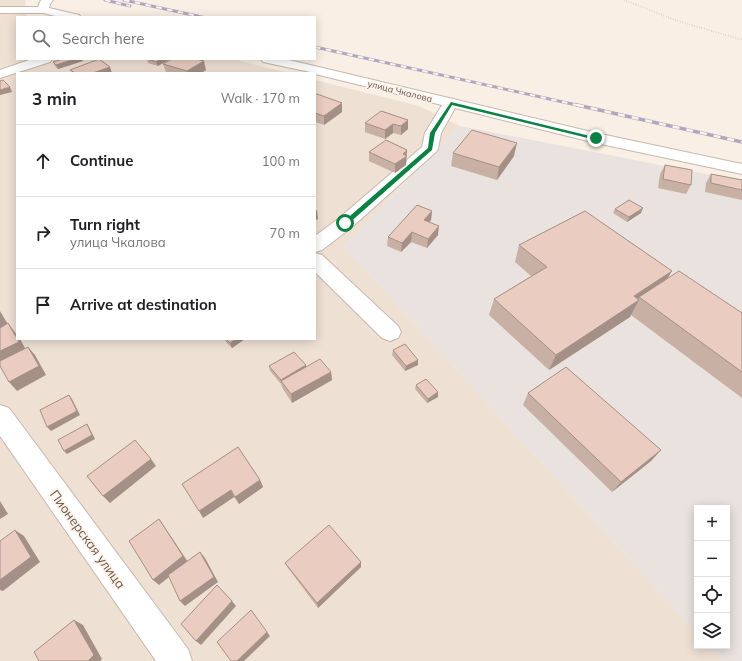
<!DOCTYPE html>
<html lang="en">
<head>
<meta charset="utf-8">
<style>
  :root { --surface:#fff; --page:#f6f6f6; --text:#202124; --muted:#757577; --line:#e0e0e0 }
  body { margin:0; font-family:Mulish,sans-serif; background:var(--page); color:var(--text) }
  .controls { position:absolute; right:12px; bottom:12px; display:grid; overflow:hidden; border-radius:0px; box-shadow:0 2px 10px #0003 }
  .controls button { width:36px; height:36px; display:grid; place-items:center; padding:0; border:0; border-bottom:1px solid var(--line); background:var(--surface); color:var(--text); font:20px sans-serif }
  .stop { position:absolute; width:12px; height:12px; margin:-9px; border:3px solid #0b8043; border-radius:50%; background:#fff }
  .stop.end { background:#0b8043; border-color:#fff; box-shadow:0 1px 4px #0008 }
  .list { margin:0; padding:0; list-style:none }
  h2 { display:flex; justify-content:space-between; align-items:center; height:52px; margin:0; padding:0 16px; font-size:17px }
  h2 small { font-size:13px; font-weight:400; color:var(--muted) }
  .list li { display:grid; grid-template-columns:26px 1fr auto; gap:12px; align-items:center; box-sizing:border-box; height:72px; padding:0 16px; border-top:1px solid var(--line) }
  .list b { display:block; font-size:15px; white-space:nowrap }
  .list p { margin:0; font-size:13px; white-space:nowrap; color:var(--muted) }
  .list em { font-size:13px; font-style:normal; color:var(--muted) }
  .icon { flex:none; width:22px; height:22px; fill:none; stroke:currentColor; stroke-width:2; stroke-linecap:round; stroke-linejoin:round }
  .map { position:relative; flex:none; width:742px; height:661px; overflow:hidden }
  .search { position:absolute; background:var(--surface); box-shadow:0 2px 10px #0003; left:16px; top:16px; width:300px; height:44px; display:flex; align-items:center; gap:10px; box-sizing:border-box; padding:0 14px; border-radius:0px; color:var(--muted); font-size:15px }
  .panel { position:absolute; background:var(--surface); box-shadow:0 2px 10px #0003; left:16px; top:72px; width:300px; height:268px; border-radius:0px }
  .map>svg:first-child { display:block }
</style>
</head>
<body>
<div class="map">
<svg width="742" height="661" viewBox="0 0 742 661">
  <rect width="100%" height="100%" fill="#f9efe4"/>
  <path fill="#efe0d4" d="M 0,0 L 25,0 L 27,17 L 17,17 L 17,59 L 233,59 L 288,73 L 17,73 L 17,339 L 315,339 L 315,80 L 419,106 L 460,126 L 344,246 L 697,633 L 697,646 L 708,646 L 722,661 L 0,661 Z"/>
  <path fill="#e9e2de" d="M 460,126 L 742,181 L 742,661 L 722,661 L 708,646 L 727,646 L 727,508 L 697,508 L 697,633 L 344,246 Z"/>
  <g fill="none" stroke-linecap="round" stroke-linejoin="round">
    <defs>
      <path id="minor" d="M 41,0 L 53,0 L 50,4 L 49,8 L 79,15 L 81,17 L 59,17 L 43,13 L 0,13 L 0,7 L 38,7 Z
        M 32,59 L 52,59 L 50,62 L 0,78 L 0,70 Z
        M 261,59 L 285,59 L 596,133 L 742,164 L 742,174 L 596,143 L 455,108 L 441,133 L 438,149 L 436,152 L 352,227 L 322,250 L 315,252 L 315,236 L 338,219 L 422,147 L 425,133 L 442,105 L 315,74 L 315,73 L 263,62 Z
        M 315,253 L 322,255 L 398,326 L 401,332 L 398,338 L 390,341 L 382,338 L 315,272 Z
        M 0,405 L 9,408 L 188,649 L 192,661 L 156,661 L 0,436 Z"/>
    </defs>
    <use href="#minor" stroke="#c8b7ac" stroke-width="2"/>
    <path stroke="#cfb1a3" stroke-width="1.5" stroke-dasharray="0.5 2" stroke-linecap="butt" d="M 624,0 L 675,20 L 742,40"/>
    <use href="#minor" fill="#fff" fill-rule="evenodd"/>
    <defs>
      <path id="rail-far1" d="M 105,0 L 130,6
        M 124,0 L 202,17
        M 315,47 L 581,106"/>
      <path id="rail" d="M 577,105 L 742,142"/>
    </defs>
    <use href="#rail-far1" stroke="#b1a5c0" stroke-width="3"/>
    <use href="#rail" stroke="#b1a5c0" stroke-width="3.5"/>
    <use href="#rail-far1" stroke="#fcf3ea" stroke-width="2" stroke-dasharray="5.5" stroke-linecap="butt"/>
    <use href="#rail" stroke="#fcf3ea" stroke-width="2.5" stroke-dasharray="7" stroke-linecap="butt"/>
  </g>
  <path fill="#c9b0a5" d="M 62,59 L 82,59 L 83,61 L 58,69 L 55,66 L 53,62 Z
    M 147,59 L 170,59 L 158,66 L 148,63 Z
    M 163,64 L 206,70 L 201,73 L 168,73 L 166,72 Z
    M 315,95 L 342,103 L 342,112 L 324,125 L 315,122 Z
    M 408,120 L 408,129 L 401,135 L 393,133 L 385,139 L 365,132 L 365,123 Z
    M 369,152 L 407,159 L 406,165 L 395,173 L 369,161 Z
    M 453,153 L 514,156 L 497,180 L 451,166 Z
    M 665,165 L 691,185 L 686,194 L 658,188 L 660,174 Z
    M 711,174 L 742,180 L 742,200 L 705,192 L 706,183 Z
    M 615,209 L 641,213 L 627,222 L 613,213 Z
    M 432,211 L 431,220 L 430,222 L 438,235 L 427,248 L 411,242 L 401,252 L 387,246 L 388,237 Z
    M 519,245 L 668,278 L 742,313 L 742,398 L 631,315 L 630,317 L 549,370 L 489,315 L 494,299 L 531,276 L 515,262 Z
    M 225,339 L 245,339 L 232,348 L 226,342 Z
    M 393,350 L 418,365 L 405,371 L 392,355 Z
    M 269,366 L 306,367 L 331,372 L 332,380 L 292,403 L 283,389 L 281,384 L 270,371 Z
    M 416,385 L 438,392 L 438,397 L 427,403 L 415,389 Z
    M 528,393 L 661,450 L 651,461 L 612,492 L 523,405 Z
    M 238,447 L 260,480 L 263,487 L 239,504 L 234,497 L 203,518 Z
    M 285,563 L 361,567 L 318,608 L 288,568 Z"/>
  <path fill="#a49086" d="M 75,59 L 82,59 L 83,61 L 58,69 L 56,65 Z
    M 161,59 L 170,59 L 158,66 L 156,62 Z
    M 204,61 L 206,70 L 201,73 L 187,73 L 187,71 Z
    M 110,67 L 112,73 L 93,73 Z
    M 10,87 L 12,92 L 0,95 L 0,90 Z
    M 342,103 L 342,112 L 324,125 L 324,116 Z
    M 408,120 L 408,129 L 401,135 L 401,126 Z
    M 393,124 L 393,133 L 385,139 L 385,130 Z
    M 517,143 L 514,156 L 497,180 L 499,167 Z
    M 407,150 L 406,165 L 395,173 L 395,164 L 403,154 Z
    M 643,208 L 641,213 L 627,222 L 629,217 Z
    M 317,210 L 318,219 L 315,221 L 315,211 Z
    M 432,211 L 431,220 L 424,229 L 424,220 Z
    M 439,226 L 438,235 L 427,248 L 428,239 Z
    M 412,232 L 411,242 L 401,252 L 402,243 Z
    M 672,271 L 662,288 L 639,297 L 637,302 L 639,300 L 630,317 L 549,370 L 556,355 L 634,296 Z
    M 0,311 L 9,326 L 0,331 Z
    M 8,323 L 17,335 L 17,338 Z
    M 18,339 L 20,339 L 26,350 L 0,364 L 0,351 Z
    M 237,339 L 245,339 L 232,348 L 230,343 Z
    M 28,347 L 35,355 L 46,375 L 17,391 L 9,382 Z
    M 418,360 L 418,365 L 405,371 L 406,366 Z
    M 306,365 L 306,369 L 281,382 L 281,380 Z
    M 331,372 L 332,380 L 292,403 L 291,394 Z
    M 438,392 L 438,397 L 427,403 L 428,399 Z
    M 69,395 L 72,399 L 80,415 L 51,431 L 47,427 Z
    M 87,424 L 90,429 L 95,439 L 67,454 L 64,451 Z
    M 661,450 L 651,461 L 612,492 L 621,482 Z
    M 151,459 L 156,466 L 110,503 L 103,496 Z
    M 260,480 L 263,487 L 239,504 L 235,497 Z
    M 231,490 L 234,497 L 203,518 L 199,511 Z
    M 0,501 L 8,514 L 0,519 Z
    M 159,519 L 164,526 L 188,562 L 159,585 L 153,580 Z
    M 15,530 L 24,536 L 40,562 L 3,591 L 0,590 L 0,580 Z
    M 200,552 L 205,558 L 218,582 L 185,606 L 180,601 Z
    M 361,562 L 361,567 L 318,608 L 317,603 Z
    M 232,601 L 236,606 L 201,645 L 196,641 Z
    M 74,620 L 83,625 L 102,659 L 100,661 L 88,661 Z
    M 267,632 L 270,636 L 244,661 L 237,661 Z"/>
  <path fill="#eacdc0" stroke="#a49086" d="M 62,59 L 75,59 L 56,65 L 53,62 Z
    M 99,59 L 110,67 L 93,73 L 75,73 L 70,70 Z
    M 148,59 L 161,59 L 156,62 Z
    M 172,59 L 196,59 L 204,61 L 187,71 L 163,64 Z
    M 3,80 L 10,87 L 0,90 L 0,81 Z
    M 317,94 L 342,103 L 324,116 L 315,113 L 315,95 Z
    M 381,111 L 408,120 L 401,126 L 393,124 L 385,130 L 365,123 Z
    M 472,130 L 517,143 L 499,167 L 453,153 Z
    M 386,140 L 407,150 L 403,154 L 407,156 L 395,164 L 369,152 Z
    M 665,165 L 692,170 L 691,185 L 663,179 Z
    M 711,174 L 742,180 L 742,190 L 711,183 Z
    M 629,200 L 643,208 L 629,217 L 615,209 Z
    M 417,205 L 432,211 L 424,220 L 439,226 L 428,239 L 412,232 L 402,243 L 388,237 Z
    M 585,211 L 672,271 L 634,296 L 639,300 L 556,355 L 494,299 L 547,267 L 519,245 Z
    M 679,271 L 742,313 L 742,372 L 639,297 Z
    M 8,323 L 19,342 L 0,351 L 0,328 Z
    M 226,339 L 237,339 L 230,343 Z
    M 405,344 L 418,360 L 406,366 L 393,350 Z
    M 28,347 L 39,366 L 9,382 L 0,366 L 0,361 Z
    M 294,352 L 306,365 L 281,380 L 269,366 Z
    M 320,359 L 331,372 L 291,394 L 281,381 Z
    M 566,367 L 661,450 L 621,482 L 528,393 Z
    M 426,379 L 438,392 L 428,399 L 416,385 Z
    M 69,395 L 77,411 L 47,427 L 40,410 Z
    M 87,424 L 92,435 L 64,451 L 58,440 Z
    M 135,440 L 151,459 L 103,496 L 87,476 Z
    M 238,447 L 260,480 L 235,497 L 231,490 L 199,511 L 182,484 Z
    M 159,519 L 183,556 L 153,580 L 129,541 Z
    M 329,525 L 361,562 L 317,603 L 285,563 Z
    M 15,530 L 31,557 L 0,580 L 0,541 Z
    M 200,552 L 214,577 L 180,601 L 168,575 Z
    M 217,585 L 232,601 L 196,641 L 181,624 Z
    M 251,610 L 267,632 L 237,661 L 231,661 L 217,642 Z
    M 74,620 L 94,655 L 88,661 L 39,661 L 34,652 Z"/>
  <path fill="#0b8043" d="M 451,102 L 598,138 L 596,140 L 452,105 L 435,133 L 432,150 L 347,225 L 343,225 L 343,222 L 428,148 L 430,133 Z"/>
  <g text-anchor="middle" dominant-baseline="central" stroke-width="3.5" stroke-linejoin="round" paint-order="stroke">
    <g font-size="9" fill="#6e564d" stroke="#fcf3ea">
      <text transform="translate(400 91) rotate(14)">улица Чкалова</text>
    </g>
    <g font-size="13" fill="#6e564d" stroke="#fcf3ea">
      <text transform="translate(88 539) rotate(54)">Пионерская улица</text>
    </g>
  </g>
</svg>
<div class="controls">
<button>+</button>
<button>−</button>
<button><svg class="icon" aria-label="locate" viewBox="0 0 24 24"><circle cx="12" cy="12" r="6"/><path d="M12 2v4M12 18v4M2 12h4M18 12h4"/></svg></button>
<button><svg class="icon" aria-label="layers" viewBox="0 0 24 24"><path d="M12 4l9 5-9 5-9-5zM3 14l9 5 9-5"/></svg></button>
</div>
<div class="stop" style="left:345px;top:223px"></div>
<div class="stop end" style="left:596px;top:138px"></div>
<div class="search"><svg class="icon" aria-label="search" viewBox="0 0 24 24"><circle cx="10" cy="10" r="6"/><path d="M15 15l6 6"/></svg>Search here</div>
<section class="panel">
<h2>3 min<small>Walk · 170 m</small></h2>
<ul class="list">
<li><svg class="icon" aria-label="ahead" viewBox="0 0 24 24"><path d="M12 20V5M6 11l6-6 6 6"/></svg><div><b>Continue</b></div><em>100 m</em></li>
<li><svg class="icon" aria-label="right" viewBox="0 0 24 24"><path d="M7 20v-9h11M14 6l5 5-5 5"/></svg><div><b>Turn right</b><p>улица Чкалова</p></div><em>70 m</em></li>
<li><svg class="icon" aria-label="arrive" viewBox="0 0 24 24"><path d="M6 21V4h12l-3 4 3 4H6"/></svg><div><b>Arrive at destination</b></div></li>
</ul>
</section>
</div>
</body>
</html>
